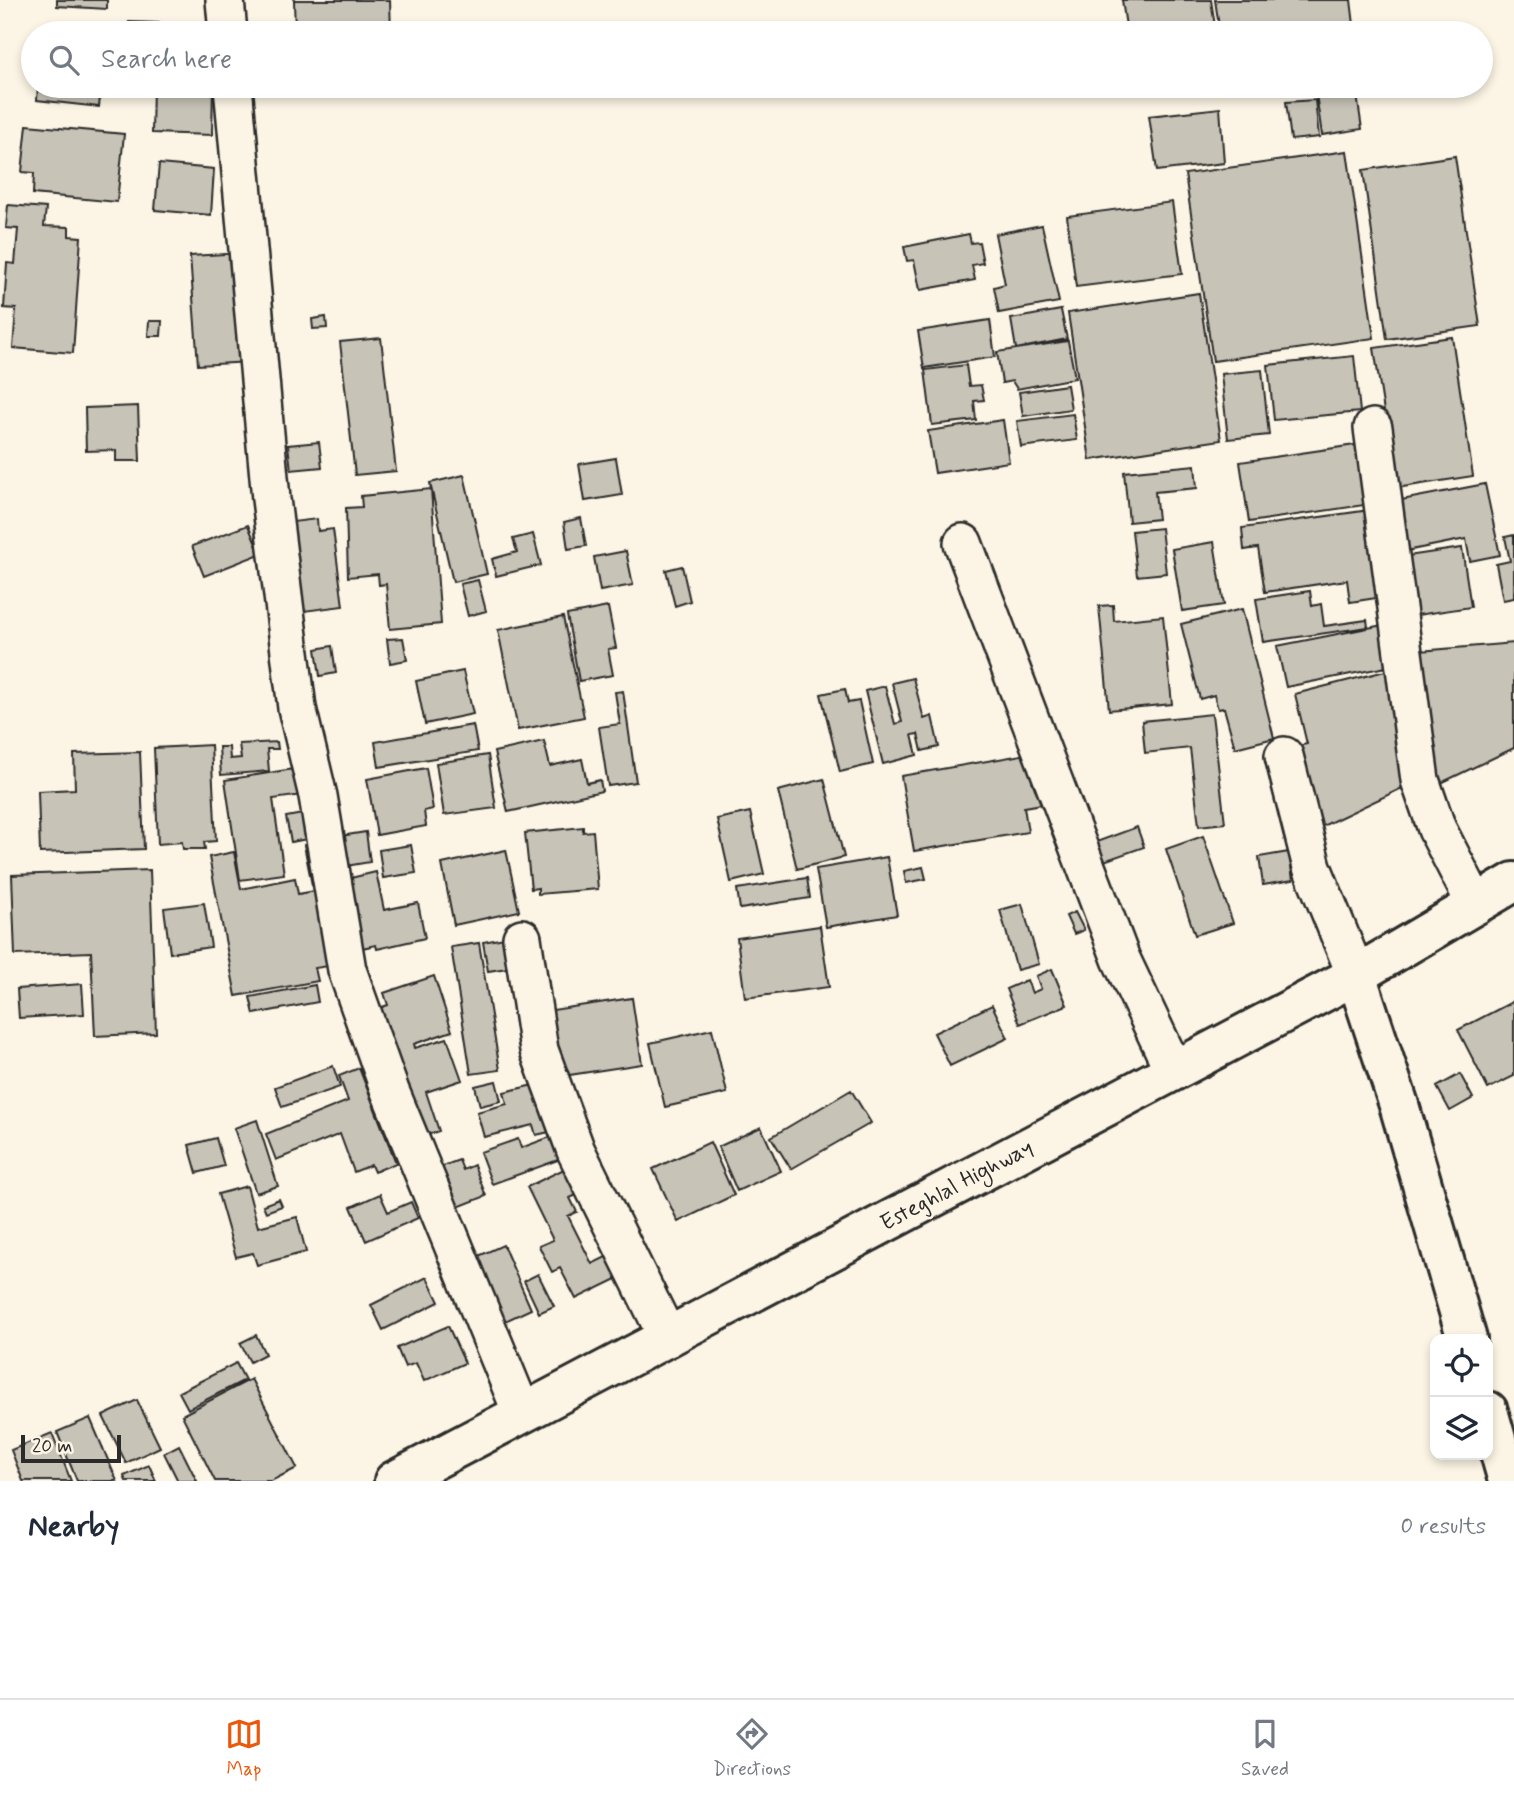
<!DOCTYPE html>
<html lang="en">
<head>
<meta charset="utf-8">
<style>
  :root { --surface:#fff; --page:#f2f2f3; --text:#1f2937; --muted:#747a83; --line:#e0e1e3; --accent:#ea580c }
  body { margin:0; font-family:Mynerve,sans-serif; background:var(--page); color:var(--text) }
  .controls { position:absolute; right:21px; bottom:21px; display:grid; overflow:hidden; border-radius:14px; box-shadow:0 4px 10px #0003 }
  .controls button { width:63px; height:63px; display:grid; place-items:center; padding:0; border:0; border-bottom:2px solid var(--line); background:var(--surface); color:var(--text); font:35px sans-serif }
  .scale { position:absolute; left:21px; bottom:18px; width:100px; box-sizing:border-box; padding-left:7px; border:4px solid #2b2b2b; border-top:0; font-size:19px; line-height:24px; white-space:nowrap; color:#2b2b2b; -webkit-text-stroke:5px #fcf5e5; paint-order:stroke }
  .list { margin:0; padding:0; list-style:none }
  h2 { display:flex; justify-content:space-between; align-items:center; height:91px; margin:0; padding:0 28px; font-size:30px }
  h2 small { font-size:23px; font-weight:400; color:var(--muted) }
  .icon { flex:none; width:38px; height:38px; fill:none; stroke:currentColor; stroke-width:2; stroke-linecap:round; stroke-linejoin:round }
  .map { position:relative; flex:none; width:1514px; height:1481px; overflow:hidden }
  .search { position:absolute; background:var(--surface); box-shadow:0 4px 10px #0003; left:21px; right:21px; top:21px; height:77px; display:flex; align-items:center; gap:18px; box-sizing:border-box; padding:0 24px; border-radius:38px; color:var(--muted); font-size:26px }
  .sheet { height:217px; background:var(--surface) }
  nav { display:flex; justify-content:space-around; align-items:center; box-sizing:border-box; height:98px; border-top:2px solid var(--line); background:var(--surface); font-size:19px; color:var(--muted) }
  nav a { display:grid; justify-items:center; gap:4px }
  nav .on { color:var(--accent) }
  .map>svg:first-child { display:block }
</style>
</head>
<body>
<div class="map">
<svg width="1514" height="1481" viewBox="0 0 1514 1481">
  <rect width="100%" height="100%" fill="#fcf5e5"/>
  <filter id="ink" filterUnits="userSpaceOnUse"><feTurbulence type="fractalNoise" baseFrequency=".0143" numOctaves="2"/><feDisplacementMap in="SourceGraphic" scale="14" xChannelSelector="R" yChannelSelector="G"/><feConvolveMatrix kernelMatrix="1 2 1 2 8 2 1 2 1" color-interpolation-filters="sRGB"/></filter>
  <g filter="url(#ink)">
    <path fill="#c8c3b7" stroke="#2b2b2b" stroke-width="2" d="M 57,0 L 107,0 L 107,9 L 57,6 Z
      M 294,0 L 390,0 L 391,33 L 295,33 Z
      M 1122,0 L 1211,0 L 1216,33 L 1127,33 Z
      M 1215,0 L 1351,0 L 1355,33 L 1220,33 Z
      M 129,22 L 190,24 L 190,33 L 129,33 Z
      M 38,86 L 101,86 L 99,107 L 37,100 Z
      M 153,86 L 213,86 L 212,135 L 152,133 Z
      M 1356,88 L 1362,129 L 1322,135 L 1316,94 Z
      M 1315,100 L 1319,137 L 1291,140 L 1286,102 Z
      M 1220,108 L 1224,163 L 1157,171 L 1149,116 Z
      M 27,125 L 124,134 L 117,202 L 33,194 L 34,173 L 22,172 Z
      M 1347,151 L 1374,338 L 1213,361 L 1185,174 Z
      M 1455,156 L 1480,326 L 1387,339 L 1363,170 Z
      M 159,164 L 214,169 L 211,215 L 155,210 Z
      M 1172,202 L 1182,274 L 1076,287 L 1067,216 Z
      M 8,205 L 46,208 L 44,226 L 69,227 L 69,236 L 81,237 L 73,353 L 13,348 L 16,309 L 4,308 L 7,263 L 15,264 L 18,229 L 6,228 Z
      M 1042,225 L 1059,302 L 999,313 L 994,287 L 1005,284 L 995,234 Z
      M 969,234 L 971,243 L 979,242 L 983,263 L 972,265 L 975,280 L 920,290 L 914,260 L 907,261 L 904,247 Z
      M 243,253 L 250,362 L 198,365 L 190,256 Z
      M 1199,293 L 1221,440 L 1090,460 L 1068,313 Z
      M 1061,310 L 1067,339 L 1016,349 L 1011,319 Z
      M 326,317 L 327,328 L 313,329 L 312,319 Z
      M 990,320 L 995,357 L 924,368 L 918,331 Z
      M 149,321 L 162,321 L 161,336 L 148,336 Z
      M 1452,337 L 1473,476 L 1396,488 L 1374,348 Z
      M 381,338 L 396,471 L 355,475 L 340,342 Z
      M 1068,341 L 1075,378 L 1017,389 L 1012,381 L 1002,383 L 997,352 Z
      M 1354,356 L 1360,412 L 1274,420 L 1268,365 Z
      M 966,365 L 969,386 L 981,385 L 984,400 L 974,401 L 976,420 L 932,425 L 925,370 Z
      M 1262,370 L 1269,435 L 1228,439 L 1221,374 Z
      M 1067,385 L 1071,409 L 1023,416 L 1019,392 Z
      M 138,406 L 140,461 L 116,461 L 116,450 L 86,451 L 85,408 Z
      M 1073,414 L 1077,440 L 1021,447 L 1017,421 Z
      M 1003,420 L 1009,462 L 935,473 L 928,431 Z
      M 319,442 L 322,467 L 291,470 L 288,445 Z
      M 1362,444 L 1371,504 L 1249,522 L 1240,462 Z
      M 616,458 L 622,495 L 585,501 L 579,464 Z
      M 1195,465 L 1197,488 L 1155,492 L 1158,519 L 1129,522 L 1124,472 Z
      M 464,475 L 487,574 L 453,582 L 430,483 Z
      M 1485,484 L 1500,555 L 1470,561 L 1466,539 L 1401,552 L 1391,502 Z
      M 431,489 L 441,624 L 390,629 L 386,584 L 379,585 L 378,574 L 348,577 L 346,508 L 362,507 L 361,496 Z
      M 1370,510 L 1383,597 L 1350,602 L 1347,580 L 1265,592 L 1258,548 L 1244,550 L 1242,528 Z
      M 581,518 L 586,546 L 568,549 L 564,522 Z
      M 317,519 L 318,531 L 333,529 L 343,606 L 304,611 L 292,522 Z
      M 248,525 L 260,554 L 204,576 L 192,546 Z
      M 1161,528 L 1166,573 L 1137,576 L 1132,531 Z
      M 533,534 L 541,565 L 496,576 L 492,559 L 517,552 L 513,539 Z
      M 1514,535 L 1514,598 L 1503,600 L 1496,564 L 1510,561 L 1505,537 Z
      M 1214,542 L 1224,605 L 1182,611 L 1172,549 Z
      M 1462,548 L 1471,607 L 1403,617 L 1394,558 Z
      M 626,551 L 633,585 L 600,591 L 594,557 Z
      M 682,566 L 690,601 L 675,606 L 666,570 Z
      M 478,580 L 486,611 L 468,616 L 460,584 Z
      M 1310,591 L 1312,606 L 1321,604 L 1324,626 L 1367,620 L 1368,627 L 1263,642 L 1256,599 Z
      M 1113,605 L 1114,621 L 1163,616 L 1172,704 L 1109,710 L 1099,606 Z
      M 608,607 L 616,648 L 608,649 L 613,675 L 579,681 L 567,615 Z
      M 1242,609 L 1274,738 L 1235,748 L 1224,708 L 1218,709 L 1214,695 L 1200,699 L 1181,624 Z
      M 563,617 L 584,717 L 518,730 L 498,630 Z
      M 1393,623 L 1401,664 L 1286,687 L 1277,646 Z
      M 403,638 L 407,660 L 390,663 L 387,639 Z
      M 1514,643 L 1514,748 L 1441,783 L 1408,652 Z
      M 332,646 L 336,673 L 320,676 L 316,649 Z
      M 1401,667 L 1413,783 L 1310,832 L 1293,747 L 1307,744 L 1295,694 Z
      M 463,671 L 473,714 L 425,724 L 416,681 Z
      M 913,678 L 924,719 L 932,716 L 939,747 L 922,751 L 918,734 L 912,735 L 917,755 L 883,764 L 865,691 L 885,686 L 895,724 L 902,722 L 892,683 Z
      M 845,689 L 848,703 L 859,701 L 873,764 L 840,772 L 821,694 Z
      M 623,691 L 636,782 L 608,786 L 599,727 L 620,724 L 615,692 Z
      M 1212,714 L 1225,823 L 1199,826 L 1190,748 L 1145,753 L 1142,721 Z
      M 473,725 L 478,751 L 379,767 L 375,742 Z
      M 544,741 L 550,766 L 582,759 L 587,783 L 600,780 L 602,791 L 508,812 L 494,752 Z
      M 277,742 L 278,749 L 267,749 L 269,771 L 221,775 L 219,747 L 229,747 L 230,759 L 241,758 L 239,744 Z
      M 211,745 L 216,841 L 204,842 L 205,849 L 183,849 L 182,842 L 158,844 L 154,748 Z
      M 140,752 L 144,849 L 40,853 L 38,791 L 75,789 L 74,754 Z
      M 1033,753 L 1042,804 L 1024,807 L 1028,832 L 914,851 L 901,776 Z
      M 488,755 L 496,808 L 444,815 L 436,763 Z
      M 306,767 L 310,794 L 273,799 L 284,874 L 240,880 L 225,780 Z
      M 426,768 L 433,809 L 424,811 L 426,826 L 377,835 L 367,779 Z
      M 824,779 L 844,857 L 797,869 L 778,791 Z
      M 314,812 L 318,837 L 291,842 L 286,817 Z
      M 750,812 L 764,874 L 731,882 L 717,819 Z
      M 583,827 L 583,832 L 593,831 L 598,889 L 538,894 L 538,888 L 531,889 L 525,833 Z
      M 1137,827 L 1144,847 L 1087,867 L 1080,848 Z
      M 366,832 L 370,862 L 334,868 L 328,838 Z
      M 1203,836 L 1233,923 L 1195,935 L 1166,849 Z
      M 320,842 L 328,882 L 312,885 L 304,845 Z
      M 411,845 L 416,873 L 383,878 L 379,850 Z
      M 506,850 L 519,911 L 454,925 L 442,864 Z
      M 234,852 L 241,889 L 295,878 L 298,894 L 321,890 L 335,965 L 315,968 L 318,981 L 236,996 L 209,857 Z
      M 1289,852 L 1293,880 L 1263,885 L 1259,857 Z
      M 887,857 L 897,915 L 826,927 L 816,869 Z
      M 923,867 L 926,879 L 906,883 L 904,871 Z
      M 150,870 L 156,1033 L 95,1036 L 91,952 L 15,955 L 12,875 Z
      M 376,872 L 384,910 L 418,903 L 425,938 L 377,949 L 376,945 L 353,950 L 338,881 Z
      M 807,878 L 810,898 L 740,909 L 737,889 Z
      M 204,903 L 211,947 L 170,953 L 164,908 Z
      M 1022,904 L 1039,964 L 1017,970 L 1000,910 Z
      M 1075,912 L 1084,930 L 1074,934 L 1066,916 Z
      M 820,926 L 829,987 L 745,998 L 737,938 Z
      M 515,936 L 520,966 L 488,971 L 483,942 Z
      M 479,943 L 500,1070 L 471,1074 L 451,947 Z
      M 1052,969 L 1067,1005 L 1020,1024 L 1006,989 L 1027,980 L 1032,993 L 1041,989 L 1036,976 Z
      M 434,976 L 452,1031 L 414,1044 L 415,1048 L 447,1038 L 462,1080 L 426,1092 L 439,1131 L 413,1140 L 370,1011 L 388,1005 L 384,993 Z
      M 82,984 L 84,1014 L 19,1018 L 17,989 Z
      M 315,985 L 318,1002 L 254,1014 L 250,997 Z
      M 632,998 L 642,1064 L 556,1077 L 546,1011 Z
      M 1514,1001 L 1514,1076 L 1488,1089 L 1458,1030 Z
      M 992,1005 L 1008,1038 L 950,1066 L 934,1033 Z
      M 712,1029 L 727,1093 L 665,1107 L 650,1043 Z
      M 333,1066 L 340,1087 L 282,1107 L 275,1087 Z
      M 359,1068 L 396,1163 L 374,1172 L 371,1165 L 354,1172 L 340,1134 L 276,1160 L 266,1134 L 348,1101 L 339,1076 Z
      M 1460,1074 L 1473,1098 L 1450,1111 L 1437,1087 Z
      M 496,1081 L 501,1101 L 480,1106 L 475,1086 Z
      M 546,1082 L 558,1130 L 536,1135 L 533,1125 L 484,1137 L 477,1112 L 507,1104 L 504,1092 Z
      M 851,1090 L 871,1123 L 791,1169 L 771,1137 Z
      M 257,1120 L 278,1186 L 256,1193 L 234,1128 Z
      M 761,1127 L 781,1171 L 737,1191 L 718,1147 Z
      M 561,1133 L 569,1156 L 492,1184 L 480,1152 L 518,1139 L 521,1148 Z
      M 216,1138 L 224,1166 L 197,1173 L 189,1145 Z
      M 710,1142 L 734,1195 L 678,1222 L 653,1169 Z
      M 459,1160 L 463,1170 L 474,1165 L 486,1196 L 440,1214 L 424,1173 Z
      M 572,1165 L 585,1191 L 570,1198 L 577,1212 L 568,1216 L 592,1264 L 612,1254 L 623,1276 L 576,1299 L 560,1268 L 552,1272 L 539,1246 L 553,1240 L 527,1187 Z
      M 247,1186 L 258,1227 L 297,1217 L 306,1252 L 257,1265 L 253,1253 L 236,1257 L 218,1194 Z
      M 380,1194 L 388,1212 L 411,1202 L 418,1218 L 366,1241 L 351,1207 Z
      M 279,1199 L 282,1206 L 266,1212 L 263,1205 Z
      M 503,1245 L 531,1309 L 492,1327 L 463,1263 Z
      M 538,1274 L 554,1306 L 539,1313 L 524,1281 Z
      M 427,1277 L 439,1302 L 383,1330 L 371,1305 Z
      M 448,1326 L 465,1363 L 424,1381 L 416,1363 L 405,1367 L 397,1348 Z
      M 256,1335 L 265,1354 L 250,1362 L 240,1343 Z
      M 236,1363 L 245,1380 L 188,1409 L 179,1392 Z
      M 251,1379 L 297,1468 L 271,1481 L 215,1481 L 182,1415 Z
      M 137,1400 L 160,1447 L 126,1463 L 103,1416 Z
      M 90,1418 L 117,1481 L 77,1481 L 57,1432 Z
      M 52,1433 L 71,1481 L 23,1481 L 11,1450 Z
      M 179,1445 L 197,1481 L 178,1481 L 164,1453 Z
      M 149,1465 L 156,1481 L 126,1481 L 124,1476 Z"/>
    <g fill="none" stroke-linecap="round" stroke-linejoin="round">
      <defs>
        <path id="minor" d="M 225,0 L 228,33
          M 233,86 L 271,499 L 297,708 L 318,796 L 347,970 L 390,1091 L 522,1413
          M 1373,428 L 1420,780 L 1437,829 L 1476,905
          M 963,543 L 1121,959 L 1174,1071
          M 1284,756 L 1312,867 L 1356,975
          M 522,938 L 539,1050 L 576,1151 L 668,1338"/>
        <path id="tertiary" d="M 1356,975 L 1399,1105 L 1467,1339
          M 1488,1411 L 1508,1481"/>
        <path id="trunk" d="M 394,1481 L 1356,975 L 1514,882"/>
      </defs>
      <use href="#minor" stroke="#2b2b2b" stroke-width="42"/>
      <use href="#tertiary" stroke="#2b2b2b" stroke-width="44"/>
      <use href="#trunk" stroke="#2b2b2b" stroke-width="44"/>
      <use href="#minor" stroke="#fcf5e5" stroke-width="37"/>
      <use href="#tertiary" stroke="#fcf5e5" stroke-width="38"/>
      <use href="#trunk" stroke="#fcf5e5" stroke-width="38"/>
    </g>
  </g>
  <g text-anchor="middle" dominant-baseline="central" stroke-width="5" stroke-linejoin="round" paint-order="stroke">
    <g font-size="23" fill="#2b2b2b" stroke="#fcf5e5">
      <text transform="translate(957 1186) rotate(-28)">Esteghlal Highway</text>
    </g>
  </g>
</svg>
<div class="controls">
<button><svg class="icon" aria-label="locate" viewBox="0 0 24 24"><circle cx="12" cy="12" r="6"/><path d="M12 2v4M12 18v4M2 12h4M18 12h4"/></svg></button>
<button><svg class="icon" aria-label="layers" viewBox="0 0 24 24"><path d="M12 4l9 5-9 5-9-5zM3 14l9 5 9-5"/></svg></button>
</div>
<div class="scale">20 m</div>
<div class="search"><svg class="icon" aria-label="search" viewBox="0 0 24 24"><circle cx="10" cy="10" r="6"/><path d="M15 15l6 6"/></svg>Search here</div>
</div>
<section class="sheet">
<h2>Nearby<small>0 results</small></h2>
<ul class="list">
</ul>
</section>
<nav>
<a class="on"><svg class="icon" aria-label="map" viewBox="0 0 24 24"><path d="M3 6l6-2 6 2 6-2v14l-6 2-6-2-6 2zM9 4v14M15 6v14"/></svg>Map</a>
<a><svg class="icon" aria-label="directions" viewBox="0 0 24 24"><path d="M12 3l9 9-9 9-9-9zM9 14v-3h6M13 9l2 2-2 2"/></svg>Directions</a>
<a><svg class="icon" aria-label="saved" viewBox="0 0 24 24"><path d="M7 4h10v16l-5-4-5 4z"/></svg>Saved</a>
</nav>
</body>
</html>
